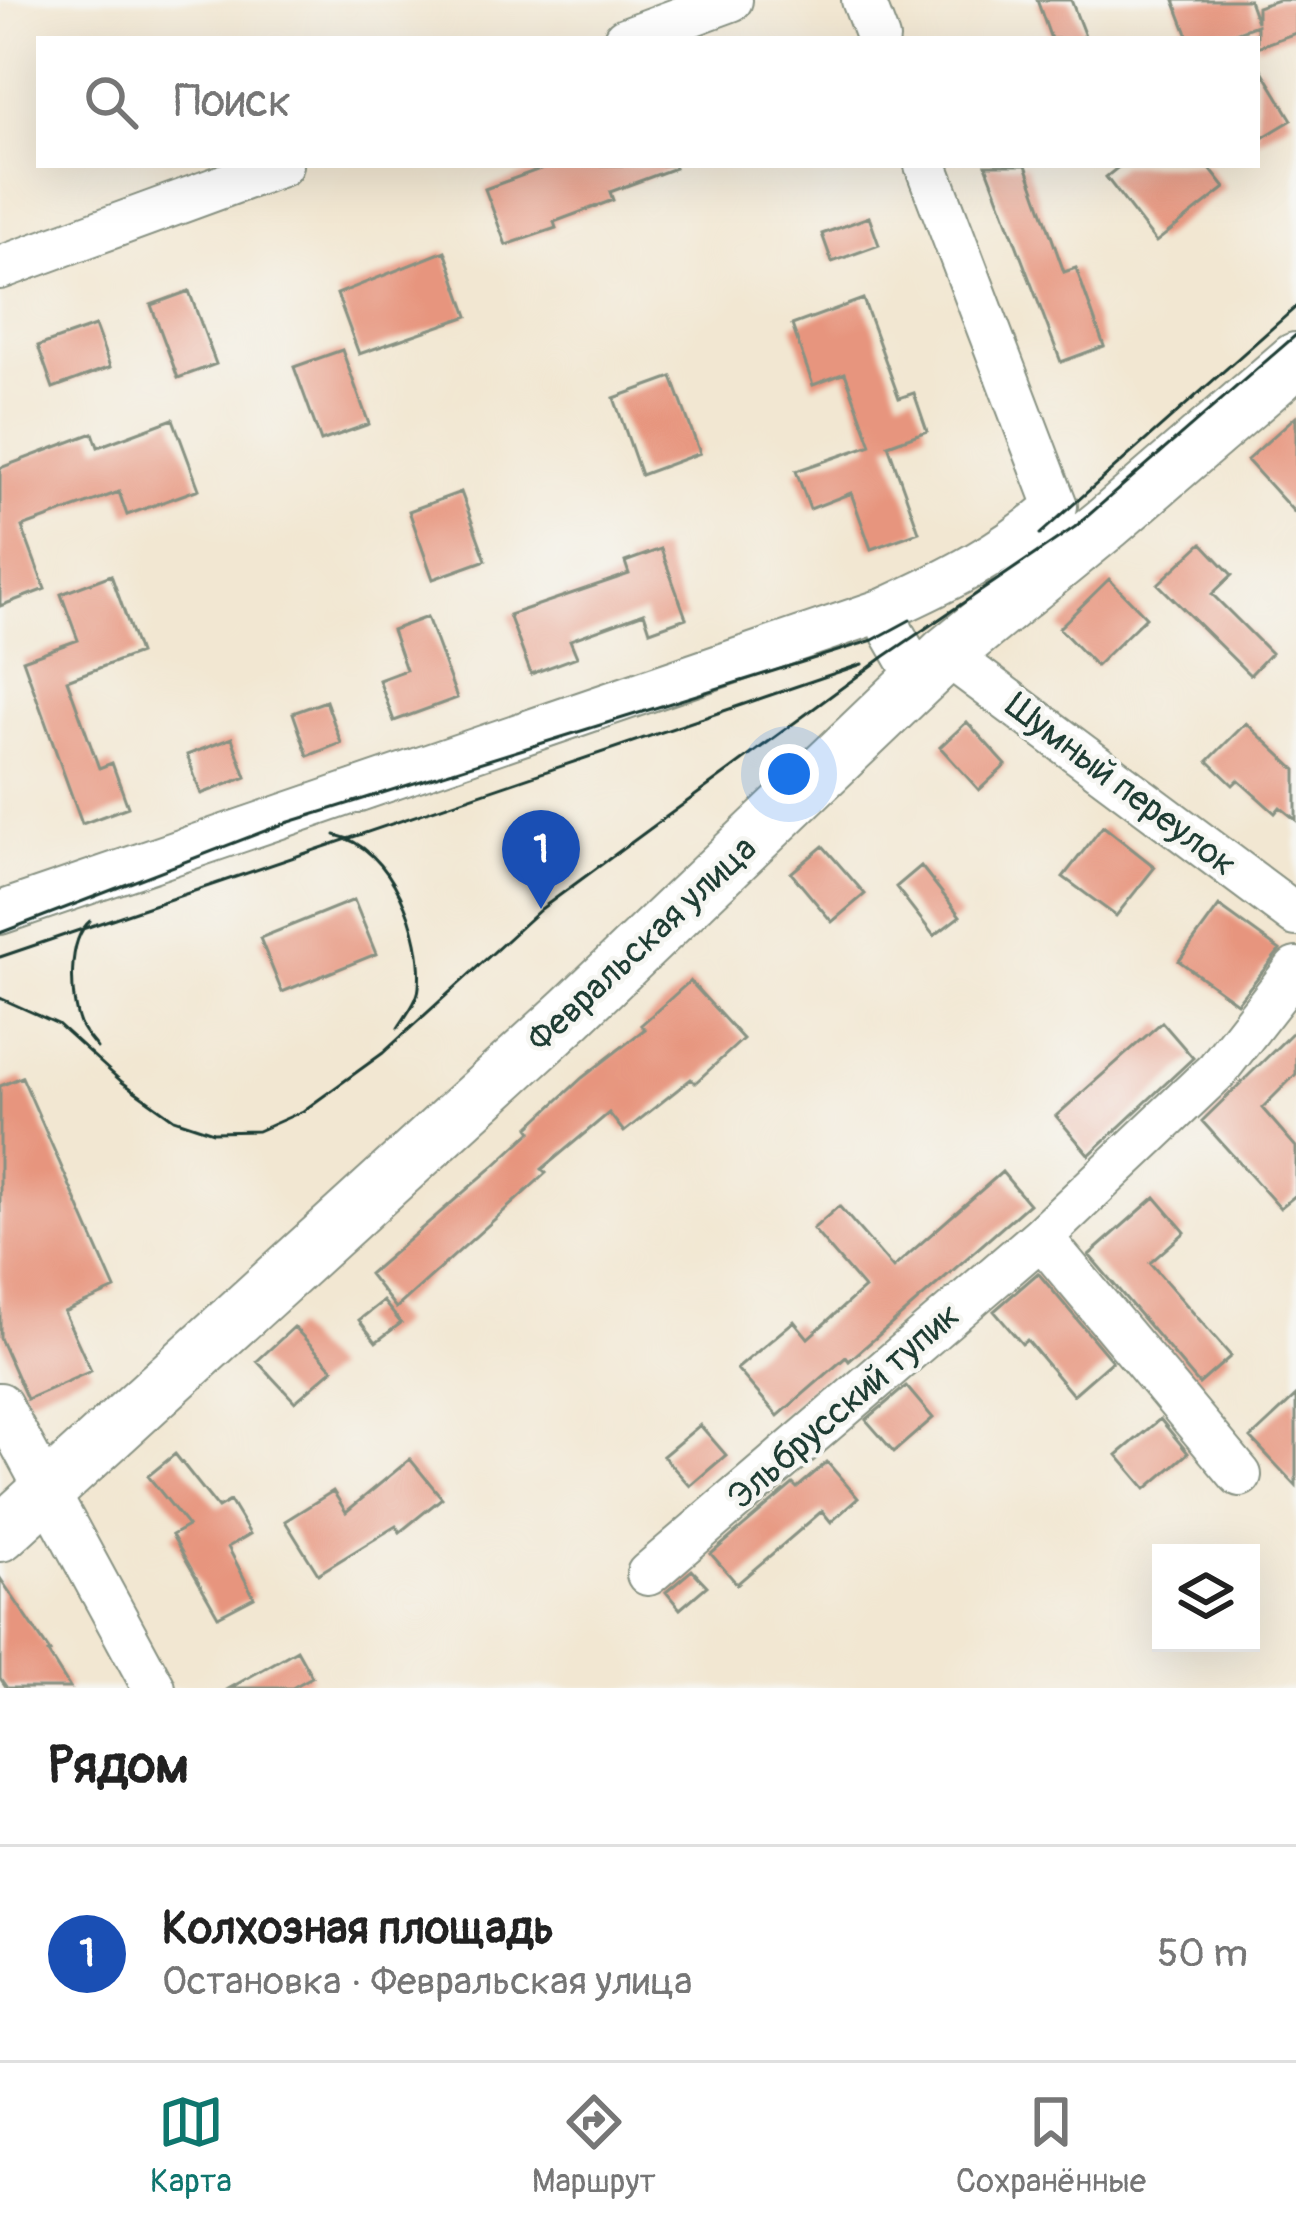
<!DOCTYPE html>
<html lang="ru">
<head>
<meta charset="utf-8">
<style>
  :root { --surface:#fff; --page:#f2f2f2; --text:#222; --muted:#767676; --line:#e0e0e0; --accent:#0f766e }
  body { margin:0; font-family:Pangolin,sans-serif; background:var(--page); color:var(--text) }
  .controls { position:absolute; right:36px; bottom:36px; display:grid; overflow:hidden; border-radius:0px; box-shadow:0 12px 48px #0002 }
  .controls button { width:108px; height:108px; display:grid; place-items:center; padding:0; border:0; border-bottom:3px solid var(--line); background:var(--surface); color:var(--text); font:60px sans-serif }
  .you { position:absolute; left:789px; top:774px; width:42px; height:42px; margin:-30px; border:9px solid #fff; border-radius:50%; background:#1a73e8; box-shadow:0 0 0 18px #1a73e833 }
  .badge { display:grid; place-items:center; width:78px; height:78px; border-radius:50%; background:var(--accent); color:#fff; font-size:39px; font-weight:700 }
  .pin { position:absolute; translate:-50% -99px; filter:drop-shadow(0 3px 6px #0008) }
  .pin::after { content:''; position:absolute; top:63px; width:42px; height:36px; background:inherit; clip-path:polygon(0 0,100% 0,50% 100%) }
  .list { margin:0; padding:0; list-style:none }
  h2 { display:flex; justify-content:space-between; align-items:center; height:156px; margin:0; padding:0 48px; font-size:51px }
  h2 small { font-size:39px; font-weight:400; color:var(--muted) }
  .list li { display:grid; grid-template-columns:78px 1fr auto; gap:36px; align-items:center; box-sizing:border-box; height:216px; padding:0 48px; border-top:3px solid var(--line) }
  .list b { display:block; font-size:45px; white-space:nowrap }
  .list p { margin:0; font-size:39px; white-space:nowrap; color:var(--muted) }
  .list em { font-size:39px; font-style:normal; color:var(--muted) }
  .icon { flex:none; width:66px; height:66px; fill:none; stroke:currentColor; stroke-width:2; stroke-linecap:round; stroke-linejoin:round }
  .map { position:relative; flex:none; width:1296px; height:1688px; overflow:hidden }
  .search { position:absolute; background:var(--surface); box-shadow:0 12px 48px #0002; left:36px; right:36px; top:36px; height:132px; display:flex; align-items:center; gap:30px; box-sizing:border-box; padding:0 42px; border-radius:0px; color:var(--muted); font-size:45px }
  .sheet { height:372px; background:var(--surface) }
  nav { display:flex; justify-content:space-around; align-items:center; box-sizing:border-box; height:168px; border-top:3px solid var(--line); background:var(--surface); font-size:33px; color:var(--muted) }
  nav a { display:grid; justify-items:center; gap:6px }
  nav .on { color:var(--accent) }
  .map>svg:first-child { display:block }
</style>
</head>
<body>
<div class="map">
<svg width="1296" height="1688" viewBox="0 0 1296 1688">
  <rect width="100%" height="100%" fill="#f6f6f2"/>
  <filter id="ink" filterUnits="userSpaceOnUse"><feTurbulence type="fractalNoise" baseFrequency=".00833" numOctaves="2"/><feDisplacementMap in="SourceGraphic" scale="24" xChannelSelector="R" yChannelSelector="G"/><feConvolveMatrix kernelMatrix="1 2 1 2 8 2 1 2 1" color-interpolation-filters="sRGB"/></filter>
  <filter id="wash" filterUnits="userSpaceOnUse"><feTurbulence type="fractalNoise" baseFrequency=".004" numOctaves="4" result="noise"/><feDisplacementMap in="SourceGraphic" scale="48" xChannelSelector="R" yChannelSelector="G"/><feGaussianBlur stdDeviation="2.7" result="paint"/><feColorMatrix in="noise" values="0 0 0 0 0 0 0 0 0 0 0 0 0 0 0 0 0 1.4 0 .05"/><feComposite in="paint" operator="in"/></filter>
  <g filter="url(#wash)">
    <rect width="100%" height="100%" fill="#f2e7d2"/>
    <g id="blocks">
      <path fill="#e7957e" d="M 1037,0 L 1071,0 L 1086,39 L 1051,39 Z
        M 1174,0 L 1249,0 L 1257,22 L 1257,7 L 1278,0 L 1296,0 L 1296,33 L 1257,47 L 1257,25 L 1219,39 L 1189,39 Z
        M 1257,62 L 1292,120 L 1257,141 Z
        M 551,165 L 674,165 L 675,168 L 610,192 L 613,200 L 554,222 L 556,228 L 506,245 L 485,189 Z
        M 986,165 L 1026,165 L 1064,272 L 1076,268 L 1104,346 L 1061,362 Z
        M 1121,165 L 1207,165 L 1225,188 L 1156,242 L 1106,177 Z
        M 869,217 L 879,245 L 832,262 L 822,234 Z
        M 445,251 L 468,316 L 359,354 L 337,294 Z
        M 189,291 L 216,364 L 178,378 L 151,305 Z
        M 863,299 L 899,398 L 914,393 L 927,431 L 888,445 L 919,532 L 871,549 L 851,493 L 810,509 L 796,471 L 871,445 L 845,373 L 813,385 L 792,325 Z
        M 95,326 L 110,367 L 53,388 L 38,346 Z
        M 342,350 L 369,424 L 321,441 L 294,367 Z
        M 672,377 L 700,453 L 641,475 L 614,398 Z
        M 1296,416 L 1296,514 L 1247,460 Z
        M 173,419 L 199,489 L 127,515 L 119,492 L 22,527 L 45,589 L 0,606 L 0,468 L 93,433 L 98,447 Z
        M 461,492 L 486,560 L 433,579 L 409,511 Z
        M 1202,543 L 1232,575 L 1212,594 L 1271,653 L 1250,675 L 1158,584 Z
        M 661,549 L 686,618 L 650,631 L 644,613 L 570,640 L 577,657 L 531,674 L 509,615 L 629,574 L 625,562 Z
        M 111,575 L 139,653 L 67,680 L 99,768 L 112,763 L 128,807 L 82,824 L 23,660 L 78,640 L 61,594 Z
        M 1109,579 L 1146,617 L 1096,666 L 1059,628 Z
        M 427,617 L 457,698 L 394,721 L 379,680 L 406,670 L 392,630 Z
        M 326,701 L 341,743 L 308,756 L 293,713 Z
        M 967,722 L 1006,765 L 979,790 L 940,747 Z
        M 1246,723 L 1296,770 L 1296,820 L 1280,807 L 1275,813 L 1238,780 L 1233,785 L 1208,761 Z
        M 232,738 L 246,777 L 201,794 L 187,755 Z
        M 1103,826 L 1155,867 L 1116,916 L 1063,877 Z
        M 823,846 L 865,894 L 832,922 L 791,873 Z
        M 921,866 L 960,916 L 934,936 L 896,887 Z
        M 354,900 L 376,954 L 282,992 L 260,938 Z
        M 1219,906 L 1280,950 L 1237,1003 L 1179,961 Z
        M 690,981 L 743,1039 L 695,1083 L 691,1079 L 624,1132 L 609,1113 L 542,1169 L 546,1173 L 396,1308 L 369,1274 L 494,1166 L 532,1131 L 529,1127 L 582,1078 L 645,1029 L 641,1025 Z
        M 1162,1022 L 1193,1058 L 1089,1155 L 1056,1116 Z
        M 1296,1029 L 1296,1074 L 1262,1108 L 1296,1147 L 1296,1195 L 1280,1208 L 1202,1121 Z
        M 22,1077 L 115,1289 L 64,1312 L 91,1371 L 27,1399 L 0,1338 L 0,1086 Z
        M 1002,1172 L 1029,1204 L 849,1361 L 846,1357 L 778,1416 L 737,1369 L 794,1321 L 808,1338 L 864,1288 L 813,1229 L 839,1206 L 893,1268 Z
        M 1155,1197 L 1185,1232 L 1150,1263 L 1231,1356 L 1199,1384 L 1089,1255 Z
        M 1038,1273 L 1112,1361 L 1073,1395 L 1027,1340 L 1022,1344 L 994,1311 Z
        M 383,1301 L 401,1323 L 376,1342 L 359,1320 Z
        M 294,1327 L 333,1369 L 295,1402 L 257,1361 Z
        M 906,1386 L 933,1418 L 894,1452 L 866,1420 Z
        M 1296,1396 L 1296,1486 L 1251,1438 Z
        M 1160,1419 L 1188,1453 L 1146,1489 L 1117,1455 Z
        M 700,1425 L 726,1455 L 690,1486 L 663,1456 Z
        M 175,1454 L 218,1508 L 230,1501 L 250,1534 L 228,1547 L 254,1597 L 218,1616 L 172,1535 L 188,1526 L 148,1476 Z
        M 410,1459 L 442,1498 L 400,1532 L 396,1526 L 318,1574 L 285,1521 L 333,1491 L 346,1512 Z
        M 827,1462 L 858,1498 L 831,1522 L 822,1511 L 737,1584 L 711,1554 L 793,1484 L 797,1488 Z
        M 692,1570 L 707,1586 L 680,1609 L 666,1592 Z
        M 0,1578 L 50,1652 L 48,1653 L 70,1688 L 7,1688 L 0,1678 Z
        M 297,1650 L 312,1677 L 292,1688 L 230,1688 Z"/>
    </g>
  </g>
  <g filter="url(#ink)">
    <use href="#blocks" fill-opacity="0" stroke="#889283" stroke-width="3"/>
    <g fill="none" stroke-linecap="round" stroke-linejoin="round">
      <defs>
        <path id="minor" d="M 863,0 L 878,39
          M 625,39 L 731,0
          M 0,268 L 281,165
          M 886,609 L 892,632 L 919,679
          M 946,654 L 1296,915
          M 0,913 L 886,609 C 947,581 1007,552 1056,506 L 926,165
          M 1041,1237 L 1240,1475
          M 0,1404 L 154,1688
          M 648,1574 L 1041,1237 L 1217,1070 L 1296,969"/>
        <path id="tertiary" d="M 0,1534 L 571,1013 L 946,654 L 1107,523 L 1296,360"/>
      </defs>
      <use href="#minor" stroke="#889283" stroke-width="46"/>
      <use href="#tertiary" stroke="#889283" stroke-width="58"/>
      <use href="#minor" stroke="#fff" stroke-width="42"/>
      <use href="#tertiary" stroke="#fff" stroke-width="54"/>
      <path stroke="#1f3d34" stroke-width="3" d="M 1040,534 L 1296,307
        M 335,835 C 392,847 424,934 419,987 C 418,1001 406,1015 398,1028
        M 90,921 C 67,940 70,998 80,1024 C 83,1032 92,1041 97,1048
        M 0,933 L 283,824 L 873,640 L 910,620
        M 0,957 L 862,664
        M 0,998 L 58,1024 L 122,1082 L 174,1119 L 213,1132 L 258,1131 L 303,1111 L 383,1053 L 541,909 L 885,656 L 1075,527 L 1296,335"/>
    </g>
  </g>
  <g text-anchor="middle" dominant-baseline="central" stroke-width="9" stroke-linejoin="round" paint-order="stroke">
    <g font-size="36" fill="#1f3d34" stroke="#f6f6f2">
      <text transform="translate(1121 785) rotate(37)">Шумный переулок</text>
      <text transform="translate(642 944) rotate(-43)">Февральская улица</text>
      <text transform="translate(844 1406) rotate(-41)">Эльбрусский тупик</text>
    </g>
  </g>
</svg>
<div class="controls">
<button><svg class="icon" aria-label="layers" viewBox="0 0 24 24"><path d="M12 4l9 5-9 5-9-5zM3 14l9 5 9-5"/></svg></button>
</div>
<div class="you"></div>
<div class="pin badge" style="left:541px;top:909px;background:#1a4fb4">1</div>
<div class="search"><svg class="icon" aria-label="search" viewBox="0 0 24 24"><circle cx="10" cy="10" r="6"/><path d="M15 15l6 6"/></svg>Поиск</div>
</div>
<section class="sheet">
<h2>Рядом<small></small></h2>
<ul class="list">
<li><span class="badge" style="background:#1a4fb4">1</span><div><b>Колхозная площадь</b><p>Остановка · Февральская улица</p></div><em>50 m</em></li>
</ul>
</section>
<nav>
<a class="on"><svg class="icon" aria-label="map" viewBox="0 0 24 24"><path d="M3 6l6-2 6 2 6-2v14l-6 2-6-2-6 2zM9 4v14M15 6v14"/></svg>Карта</a>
<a><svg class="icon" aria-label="directions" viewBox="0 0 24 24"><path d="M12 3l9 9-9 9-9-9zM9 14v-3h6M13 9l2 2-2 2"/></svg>Маршрут</a>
<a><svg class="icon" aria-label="saved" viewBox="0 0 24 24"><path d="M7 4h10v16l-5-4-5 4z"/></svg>Сохранённые</a>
</nav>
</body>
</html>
